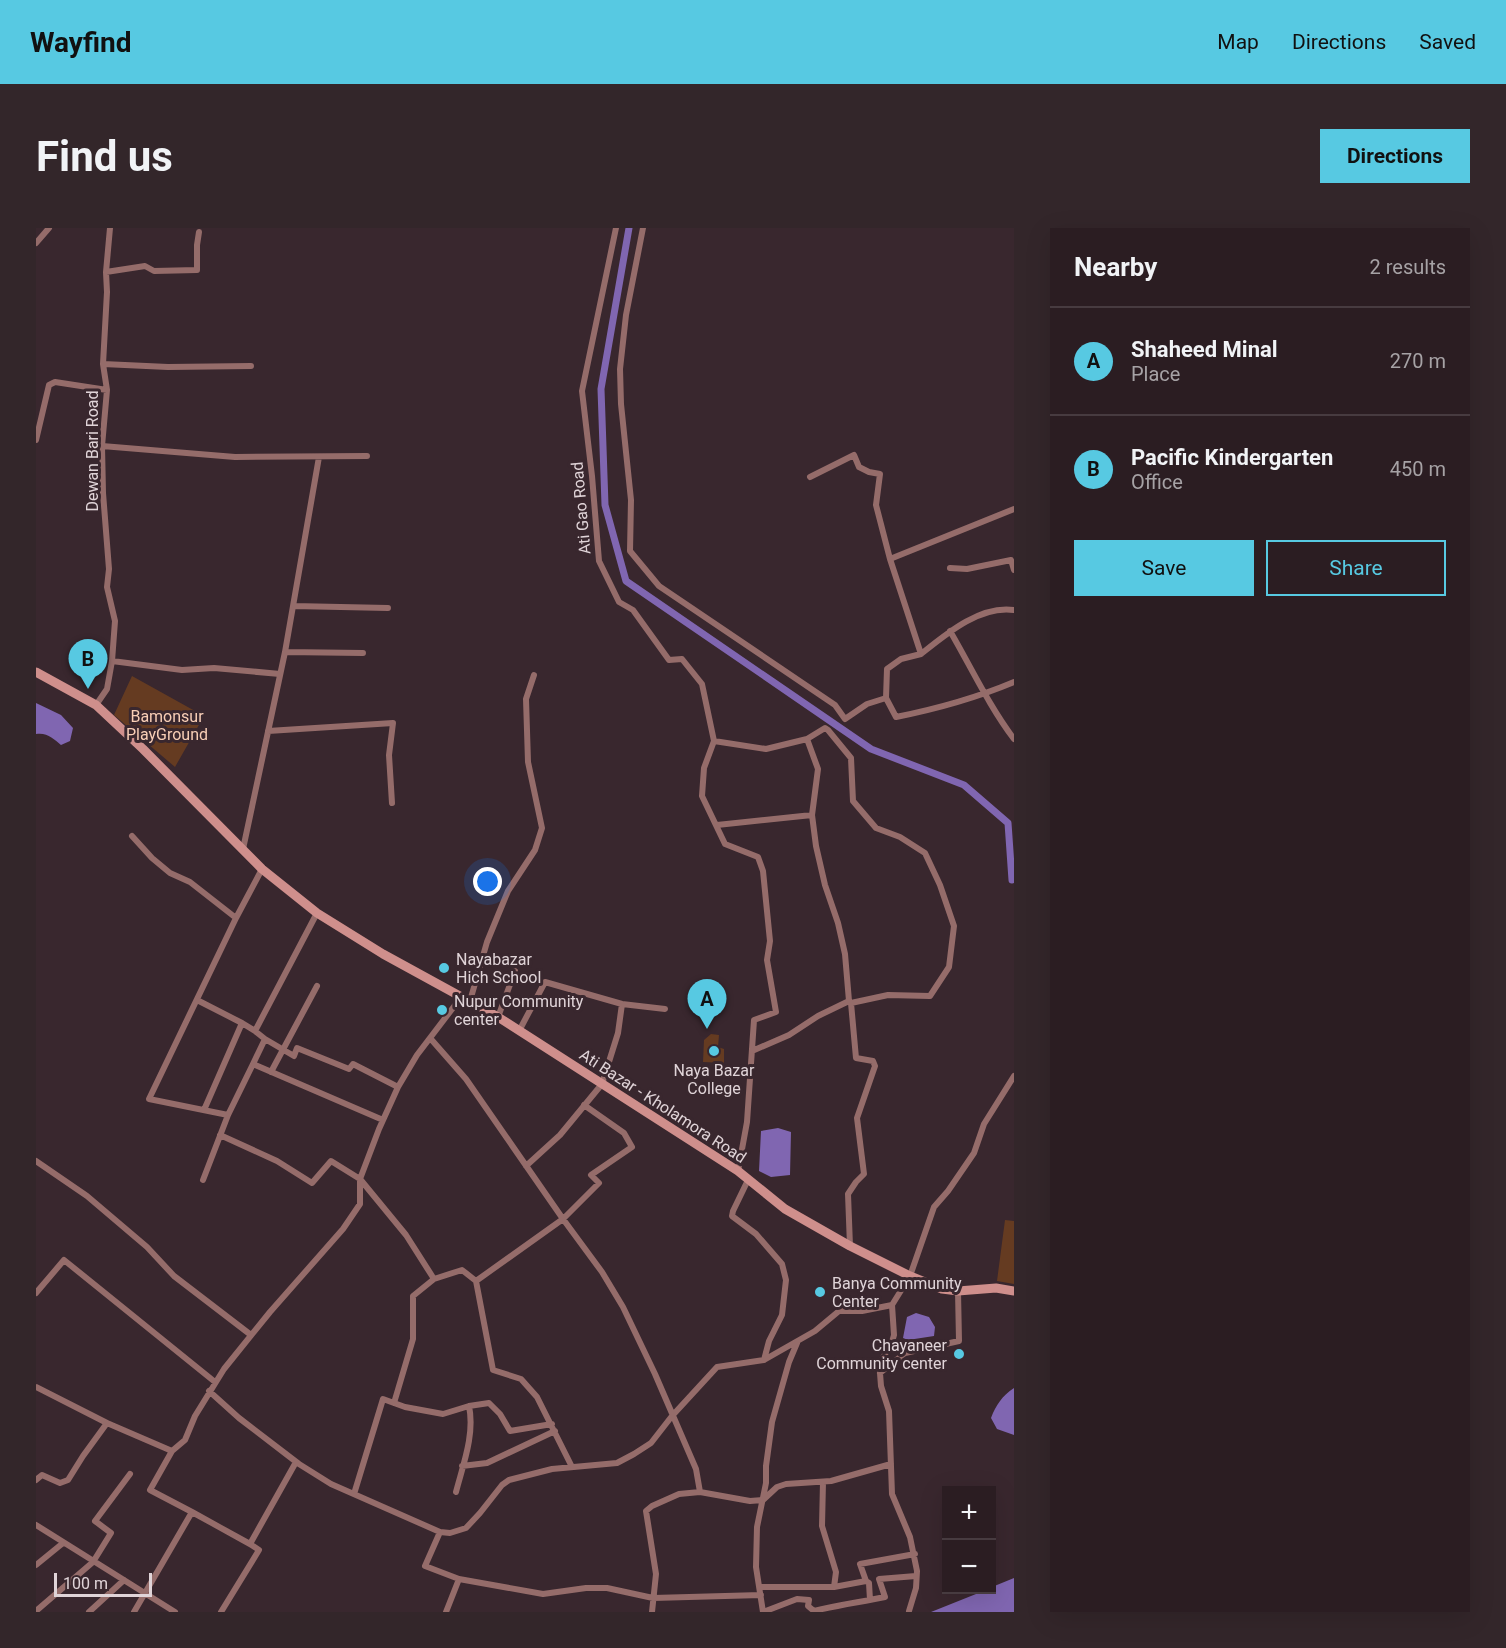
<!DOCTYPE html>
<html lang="en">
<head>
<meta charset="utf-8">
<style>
  :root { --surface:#2b1d22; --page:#33262a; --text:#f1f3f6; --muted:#a6a2a5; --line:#473b40; --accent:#57c9e2 }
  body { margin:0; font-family:Roboto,sans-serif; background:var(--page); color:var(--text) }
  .controls { position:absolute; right:18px; bottom:18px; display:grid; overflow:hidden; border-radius:0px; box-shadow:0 6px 24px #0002 }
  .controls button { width:54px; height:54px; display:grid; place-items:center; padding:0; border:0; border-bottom:2px solid var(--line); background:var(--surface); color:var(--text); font:30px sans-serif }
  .scale { position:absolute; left:18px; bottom:15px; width:98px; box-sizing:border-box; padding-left:6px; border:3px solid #e0d4d8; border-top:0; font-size:16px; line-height:21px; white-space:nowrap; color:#e0d4d8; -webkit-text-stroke:4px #39272e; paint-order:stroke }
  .you { position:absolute; left:452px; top:654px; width:21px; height:21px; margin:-15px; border:4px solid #fff; border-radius:50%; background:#1a73e8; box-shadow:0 0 0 9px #1a73e833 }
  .badge { display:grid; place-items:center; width:39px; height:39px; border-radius:50%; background:var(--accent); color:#111; font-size:20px; font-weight:700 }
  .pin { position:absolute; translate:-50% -50px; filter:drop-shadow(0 2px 3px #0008) }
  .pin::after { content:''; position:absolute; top:32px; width:21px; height:18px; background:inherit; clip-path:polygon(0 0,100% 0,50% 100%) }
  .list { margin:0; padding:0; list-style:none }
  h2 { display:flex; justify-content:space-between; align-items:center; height:78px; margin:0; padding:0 24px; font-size:26px }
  h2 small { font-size:20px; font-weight:400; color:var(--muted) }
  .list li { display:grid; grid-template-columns:39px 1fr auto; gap:18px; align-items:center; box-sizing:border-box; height:108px; padding:0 24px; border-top:2px solid var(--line) }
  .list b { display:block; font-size:22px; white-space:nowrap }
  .list p { margin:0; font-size:20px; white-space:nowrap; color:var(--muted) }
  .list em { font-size:20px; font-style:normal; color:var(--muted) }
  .actions { display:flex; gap:12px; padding:18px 24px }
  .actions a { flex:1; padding:14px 0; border:2px solid var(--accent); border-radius:0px; text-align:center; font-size:21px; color:var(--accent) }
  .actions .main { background:var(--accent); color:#111 }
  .map { position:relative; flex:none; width:978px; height:1384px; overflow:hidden; border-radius:0px }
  header { display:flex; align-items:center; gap:36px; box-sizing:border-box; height:84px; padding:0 30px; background:var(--accent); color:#111 }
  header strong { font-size:28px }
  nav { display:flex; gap:33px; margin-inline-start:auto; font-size:21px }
  .intro { display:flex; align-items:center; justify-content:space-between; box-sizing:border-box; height:144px; padding:0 36px }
  h1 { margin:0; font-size:42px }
  .button { padding:15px 27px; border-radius:0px; background:var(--accent); color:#111; font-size:21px; font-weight:700 }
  main { display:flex; gap:36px; padding:0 36px }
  aside { flex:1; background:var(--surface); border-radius:0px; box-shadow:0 6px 24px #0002 }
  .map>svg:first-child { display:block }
</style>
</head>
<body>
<header>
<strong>Wayfind</strong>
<nav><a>Map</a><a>Directions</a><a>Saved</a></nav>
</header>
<div class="intro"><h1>Find us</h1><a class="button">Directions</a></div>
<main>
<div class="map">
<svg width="978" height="1384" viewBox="0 0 978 1384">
  <rect width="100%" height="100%" fill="#39272e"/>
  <path fill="#653b21" d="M 96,448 L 168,488 L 139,539 L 78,487 Z
    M 675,806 L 683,807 L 682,819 L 688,821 L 688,835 L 667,834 L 668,812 Z
    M 969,992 L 978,993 L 978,1056 L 961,1053 Z"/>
  <path fill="#8066b1" d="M 0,475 L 25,487 L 37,500 L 34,513 L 25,517 C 18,511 11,504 0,506 Z
    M 742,900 L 755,904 L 754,947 L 735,949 L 723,943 L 725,903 Z
    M 880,1085 L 893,1089 L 899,1099 L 898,1108 L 872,1112 L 867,1110 L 871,1089 Z
    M 978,1160 L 978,1207 L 961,1201 L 955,1190 C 960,1177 966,1168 978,1160 Z
    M 978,1350 L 978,1384 L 895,1384 L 950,1362 L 956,1362 L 956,1359 Z"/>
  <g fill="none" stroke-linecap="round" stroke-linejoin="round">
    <path stroke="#8066b1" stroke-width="7" d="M 593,0 L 565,161 L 569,277 L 590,353 L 835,521 L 928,557 L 972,595 L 976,652"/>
    <path stroke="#956c6a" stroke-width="6" d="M 580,0 L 546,163 L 556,248 L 563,333 L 583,374 L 597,382 L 633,432 L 646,431 L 666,456 L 678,513 L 668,540 L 666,568 L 689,616 L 722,629 L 727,643 L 734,713 L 731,732 L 740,784 L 718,792 L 711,894 L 702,943
      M 607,0 L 590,87 L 584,141 L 585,176 L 595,272 L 594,323 L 623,358 L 799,477 L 809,491 L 831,476 L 850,470 L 851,441 L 865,431 L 885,426
      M 0,15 L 13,0
      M 70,44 L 109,38 L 118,43 L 161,42 L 161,17 L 163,4
      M 67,136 L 132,139 L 215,138
      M 0,212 L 13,157 L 19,154 L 71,162
      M 66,218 L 199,229 L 331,228
      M 774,249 L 818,227 L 823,239 L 833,244 L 844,246 L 840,277 L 854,331 L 885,426 C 910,406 944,377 978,382
      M 854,331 L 978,281
      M 914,340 L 931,341 L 975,332 L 978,342
      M 257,378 L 352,380
      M 914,403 C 935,439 953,478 978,511
      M 249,424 L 327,425
      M 76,433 L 146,442 L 178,440 L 244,446
      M 850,470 L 860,489 C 900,481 940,470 978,454
      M 60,477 L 71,461 L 76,433 L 79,393 L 71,359 L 73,341 L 67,265 L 66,218 L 71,162 L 67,136 L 71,64 L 70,44 L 74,0
      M 232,503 L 357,495 L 353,527 L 356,575
      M 771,511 L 782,541 L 776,587
      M 678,513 L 730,521 L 771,511 L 789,500 L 792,502 L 815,530 L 817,573 L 840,600 L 864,609 L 889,625 L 904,657 L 918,698 L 913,739 L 894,768 L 852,767 L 815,775 L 813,773 L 782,788 L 753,807 L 716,823
      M 681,597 L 776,587 L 780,618 L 789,657 L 802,695 L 809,726 L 813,773
      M 96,608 L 116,630 L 134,645 L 154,654 L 200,690
      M 207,621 L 249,424 L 283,229
      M 161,772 L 206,795
      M 434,773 L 451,714 L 472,663 L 499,622 L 506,600 L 492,534 L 490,471 L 498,447
      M 462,789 L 479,743
      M 483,803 L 509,754 L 586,776 L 629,781
      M 394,810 L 430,851 L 527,991 L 566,1044 L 587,1079 L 619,1146 L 660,1241 L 664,1264
      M 229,811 L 258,828 L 261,820 L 313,841 L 317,836 L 362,859
      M 217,836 L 229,811 L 219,803 L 281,685
      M 235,844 L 281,758
      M 168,882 L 206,795 L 219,803
      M 192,887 L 217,836 L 347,892
      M 184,907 L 241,933 L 276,955 L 295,933 L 324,951 L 370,1007 L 398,1051 L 426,1042 L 440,1053 L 457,1142 L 485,1151 L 501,1169 L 536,1239
      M 0,933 L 51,968 L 111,1019 L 138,1048 L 215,1107
      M 490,938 L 524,907 L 566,856 L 582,805 L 586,776
      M 167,952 L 192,887 L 113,871 L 200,690 L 226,641
      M 712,952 L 697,983 L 696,988 L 720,1006 L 746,1036 L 750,1052 L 746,1087 L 733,1113 L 728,1132
      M 814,1018 L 812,966 L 820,954 L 828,946 L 821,890 L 839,838 L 837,833 L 820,830 L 815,775
      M 440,1053 L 527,991 L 563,955 L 555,947 L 596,919 L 588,905 L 548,877
      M 0,1065 L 28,1032 L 179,1154
      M 856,1077 L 858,1107 L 856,1114 L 845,1133 L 844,1145 L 845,1158 L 853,1183 L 856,1266 L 874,1309 L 881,1343 L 880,1360 L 873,1383
      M 844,1145 L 869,1125 L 923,1113 L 922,1063
      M 0,1159 L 71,1195
      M 173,1163 L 203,1190 L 263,1236 L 295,1256 L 404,1304 L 414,1305 L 430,1300 L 444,1285 L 466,1257 L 473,1252 L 516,1241 L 581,1235 L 598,1226 L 615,1215 L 636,1188 L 681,1139 L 728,1132 L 779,1103 L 803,1083 L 826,1083 L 856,1077 L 874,1048 L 898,979 L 912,963 L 938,925 L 948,896 L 978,848
      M 358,1175 L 377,1111 L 377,1068 L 398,1051
      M 426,1238 L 451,1235 L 519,1203
      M 0,1252 L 6,1247 L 24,1255 L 32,1252 L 47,1228 L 71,1195 L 136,1223 L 149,1212 L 159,1188 L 188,1141 L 234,1084 L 307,1001 L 324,976 L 324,951 L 343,901 L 362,859 L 381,827 L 426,768
      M 787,1254 L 786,1298 L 800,1344 L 798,1359
      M 420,1264 C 427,1237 439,1206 433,1178
      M 318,1266 L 347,1171 L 369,1179 L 407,1186 L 433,1178 L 453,1175 L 464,1186 L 474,1203 L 516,1196
      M 156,1284 L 214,1316 L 260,1234
      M 0,1297 L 139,1384
      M 404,1304 L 389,1338 L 423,1351 L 507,1366 L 550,1360 L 571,1360 L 617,1370 L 725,1367
      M 0,1337 L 27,1315
      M 724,1359 L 798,1359 L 830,1353
      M 834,1372 L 833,1355 L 830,1353 L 824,1336 L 879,1326
      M 0,1383 L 57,1334 L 75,1305 L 59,1293 L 94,1246
      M 53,1384 L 88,1352
      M 98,1384 L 156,1284 L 114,1262 L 136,1223
      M 185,1384 L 223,1322 L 214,1316
      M 410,1384 L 423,1351
      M 616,1384 L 620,1346 L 610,1283 L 616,1278 L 643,1266 L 664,1264 L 714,1273 L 727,1272 L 741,1259 L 750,1256 L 795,1253 L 855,1236
      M 727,1384 L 720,1339 L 721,1299 L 730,1255 L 730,1238 L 736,1194 L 753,1134 L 761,1115
      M 727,1384 L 761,1371 L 773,1372 L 772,1378 L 778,1383 C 801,1377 825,1374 849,1369 L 843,1351 L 880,1348"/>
    <path stroke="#cf8f8c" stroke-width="9" d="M 0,444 L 60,477 L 107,521 L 226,641 L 281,685 L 347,726 L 462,789 L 702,943 L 749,981 L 814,1018 L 874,1048 L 906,1061 L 922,1063 L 960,1060 L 978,1063"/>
  </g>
  <g fill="#57c9e2" stroke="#39272e" stroke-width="2">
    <circle cx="408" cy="740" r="6"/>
    <circle cx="406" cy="782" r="6"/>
    <circle cx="678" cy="823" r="6"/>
    <circle cx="784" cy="1064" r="6"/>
    <circle cx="923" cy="1126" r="6"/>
  </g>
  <g text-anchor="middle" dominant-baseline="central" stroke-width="6" stroke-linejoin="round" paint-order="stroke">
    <g font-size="16" fill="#e0d4d8" stroke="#39272e">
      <text transform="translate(56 223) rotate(-90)">Dewan Bari Road</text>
      <text transform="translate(545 280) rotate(-95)">Ati Gao Road</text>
      <text transform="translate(627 878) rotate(33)">Ati Bazar - Kholamora Road</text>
    </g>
    <g font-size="16" fill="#f8ceb6" stroke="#39272e">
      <text x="131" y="488">Bamonsur<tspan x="131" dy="18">PlayGround</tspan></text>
    </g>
    <g font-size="16" fill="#e0d4d8" stroke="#39272e" text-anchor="start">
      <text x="420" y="731">Nayabazar<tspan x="420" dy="18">Hich School</tspan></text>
      <text x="418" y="773">Nupur Community<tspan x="418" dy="18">center</tspan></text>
      <text x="678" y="842" text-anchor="middle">Naya Bazar<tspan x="678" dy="18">College</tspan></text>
      <text x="796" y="1055">Banya Community<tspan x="796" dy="18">Center</tspan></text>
      <text x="911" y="1117" text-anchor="end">Chayaneer<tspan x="911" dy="18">Community center</tspan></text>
    </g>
  </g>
</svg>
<div class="controls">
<button>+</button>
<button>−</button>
</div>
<div class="scale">100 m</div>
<div class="you"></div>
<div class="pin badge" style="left:671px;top:801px">A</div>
<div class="pin badge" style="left:52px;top:461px">B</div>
</div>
<aside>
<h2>Nearby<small>2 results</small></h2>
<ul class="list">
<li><span class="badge">A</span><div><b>Shaheed Minal</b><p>Place</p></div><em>270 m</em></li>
<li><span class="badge">B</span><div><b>Pacific Kindergarten</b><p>Office</p></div><em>450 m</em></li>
</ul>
<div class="actions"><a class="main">Save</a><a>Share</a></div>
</aside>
</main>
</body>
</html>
